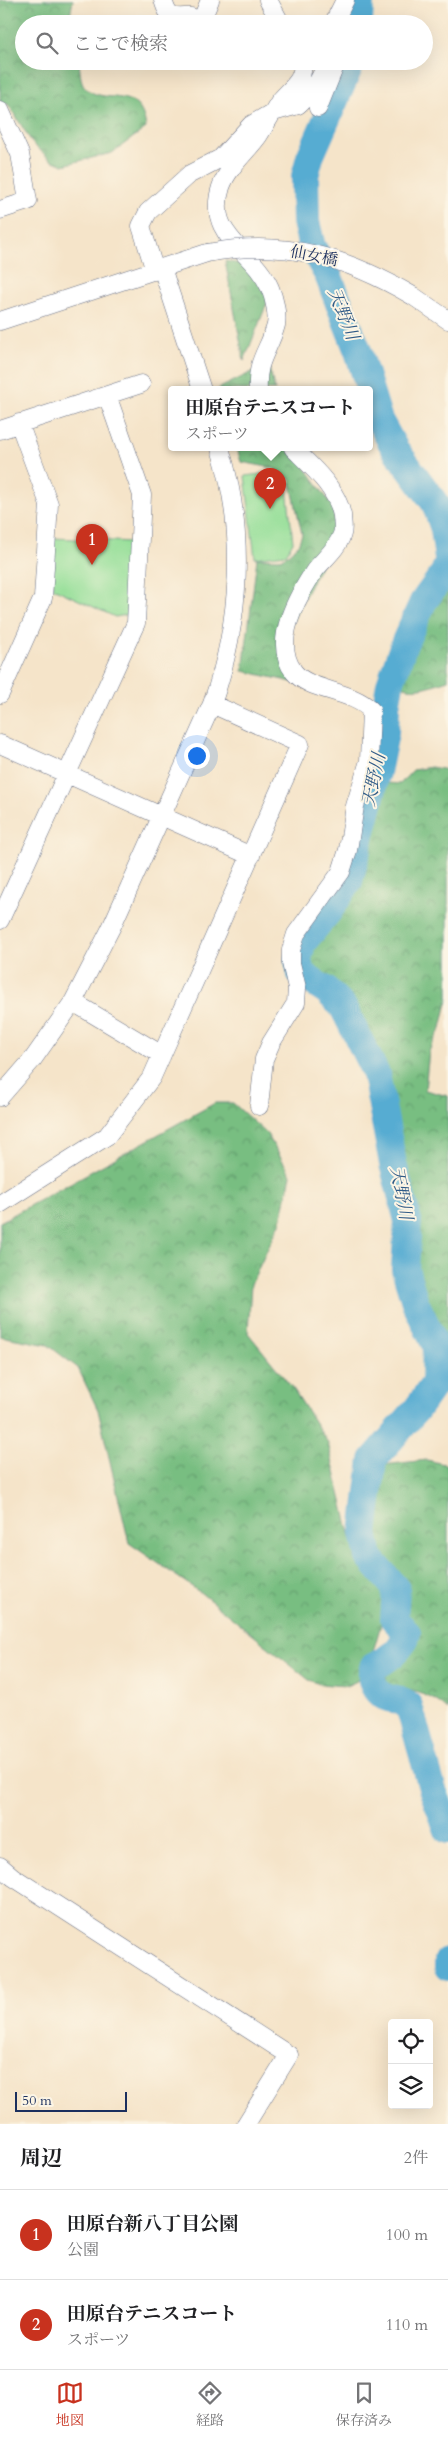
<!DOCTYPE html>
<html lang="ja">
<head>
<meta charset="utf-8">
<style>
  :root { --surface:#fff; --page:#f2f2f2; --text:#202124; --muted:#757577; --line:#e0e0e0; --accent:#c8321e }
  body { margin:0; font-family:Cardo,"Noto Serif JP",serif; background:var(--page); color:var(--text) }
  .controls { position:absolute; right:15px; bottom:15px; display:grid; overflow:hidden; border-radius:5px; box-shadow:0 5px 20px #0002 }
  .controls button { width:45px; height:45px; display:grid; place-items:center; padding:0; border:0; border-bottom:1px solid var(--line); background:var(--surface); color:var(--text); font:25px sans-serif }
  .scale { position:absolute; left:15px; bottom:12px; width:112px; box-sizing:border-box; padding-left:5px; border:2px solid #1b2f5e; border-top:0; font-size:14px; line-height:18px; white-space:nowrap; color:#1b2f5e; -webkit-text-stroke:4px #fcf5e5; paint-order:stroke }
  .you { position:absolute; left:196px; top:755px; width:18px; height:18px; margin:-12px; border:4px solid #fff; border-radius:50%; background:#1a73e8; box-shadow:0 0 0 8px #1a73e833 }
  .badge { display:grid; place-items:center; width:32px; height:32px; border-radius:50%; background:var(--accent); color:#fff; font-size:16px; font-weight:700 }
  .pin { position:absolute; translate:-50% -41px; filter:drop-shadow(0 1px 2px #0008) }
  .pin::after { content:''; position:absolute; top:26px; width:18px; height:15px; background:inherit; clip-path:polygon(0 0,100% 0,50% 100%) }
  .popup { position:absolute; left:168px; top:386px; width:205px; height:65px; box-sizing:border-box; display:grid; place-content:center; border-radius:5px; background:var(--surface); filter:drop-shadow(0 1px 4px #0005); font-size:16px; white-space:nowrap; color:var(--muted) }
  .popup b { font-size:19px; color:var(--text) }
  .popup::after { content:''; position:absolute; left:50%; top:100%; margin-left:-10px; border:10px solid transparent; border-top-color:var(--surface) }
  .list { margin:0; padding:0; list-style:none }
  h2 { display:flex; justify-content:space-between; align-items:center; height:65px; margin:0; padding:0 20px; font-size:21px }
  h2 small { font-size:16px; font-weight:400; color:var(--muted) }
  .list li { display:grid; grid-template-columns:32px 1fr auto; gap:15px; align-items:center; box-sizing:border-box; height:90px; padding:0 20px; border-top:1px solid var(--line) }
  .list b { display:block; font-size:19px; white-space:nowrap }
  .list p { margin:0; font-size:16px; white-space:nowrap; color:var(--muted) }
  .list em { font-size:16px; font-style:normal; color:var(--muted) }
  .icon { flex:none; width:28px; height:28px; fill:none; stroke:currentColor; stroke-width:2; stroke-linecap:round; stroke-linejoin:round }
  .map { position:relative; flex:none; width:448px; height:2124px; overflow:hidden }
  .search { position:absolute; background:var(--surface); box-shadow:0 5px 20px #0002; left:15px; right:15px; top:15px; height:55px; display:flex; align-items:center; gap:12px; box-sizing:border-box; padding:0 18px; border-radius:28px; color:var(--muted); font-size:19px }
  .sheet { height:245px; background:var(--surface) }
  nav { display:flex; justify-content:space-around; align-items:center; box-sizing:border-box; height:70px; border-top:1px solid var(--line); background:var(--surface); font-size:14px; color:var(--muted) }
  nav a { display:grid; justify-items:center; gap:2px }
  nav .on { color:var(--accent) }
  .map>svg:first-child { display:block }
</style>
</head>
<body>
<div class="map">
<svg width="448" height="2124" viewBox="0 0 448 2124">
  <defs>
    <pattern id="forest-crowns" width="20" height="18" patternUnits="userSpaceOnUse" patternTransform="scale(1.25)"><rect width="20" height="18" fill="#78be81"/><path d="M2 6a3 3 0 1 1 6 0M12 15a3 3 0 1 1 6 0" fill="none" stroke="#629b6d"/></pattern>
  </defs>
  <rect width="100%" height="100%" fill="#fcf5e5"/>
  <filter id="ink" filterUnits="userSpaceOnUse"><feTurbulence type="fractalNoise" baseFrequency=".02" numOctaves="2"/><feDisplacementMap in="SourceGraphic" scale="10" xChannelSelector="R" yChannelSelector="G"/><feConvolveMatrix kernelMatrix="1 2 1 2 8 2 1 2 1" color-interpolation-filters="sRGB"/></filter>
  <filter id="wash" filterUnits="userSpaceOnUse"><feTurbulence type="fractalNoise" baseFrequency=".0096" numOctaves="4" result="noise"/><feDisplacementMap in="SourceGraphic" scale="20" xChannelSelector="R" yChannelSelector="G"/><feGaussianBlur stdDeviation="1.12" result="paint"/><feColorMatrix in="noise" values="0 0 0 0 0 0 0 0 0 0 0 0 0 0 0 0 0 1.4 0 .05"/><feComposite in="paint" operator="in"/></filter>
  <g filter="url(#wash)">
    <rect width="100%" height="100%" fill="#f5e4c9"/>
    <path fill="#96df99" stroke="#58877c" d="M 285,471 L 293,542 L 286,554 L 255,558 L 245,476 Z
      M 54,538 L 132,542 L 127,615 L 115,617 L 53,588 Z"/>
    <path fill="url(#forest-crowns)" stroke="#4a7670" d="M 0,0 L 73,0 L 70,16 L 71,24 L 24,24 L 24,61 L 79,61 C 80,69 80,82 85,87 C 102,107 141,82 146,128 L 112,153 L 63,165 L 51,160 L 33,144 L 8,104 L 0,104 Z
      M 225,261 L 246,265 L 269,298 L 244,361 Z
      M 268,364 L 275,390 L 219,390 L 218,389 Z
      M 237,448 L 292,448 L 333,507 L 336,534 L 281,644 L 298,677 L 292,682 L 243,671 L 257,558 L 280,559 L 286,556 L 298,545 L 302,534 L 290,479 L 273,468 L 241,462 Z
      M 448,498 L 448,680 C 435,684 406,697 397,680 C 393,674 391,665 388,658 L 400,625 L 443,558 L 433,509 Z
      M 431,767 L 448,770 L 448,998 L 441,1028 L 429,1051 L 425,1090 L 448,1096 L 448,1386 L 445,1383 L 439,1346 L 435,1338 L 400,1219 L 394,1179 L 391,1119 L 394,1103 L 380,1060 L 360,1020 L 340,993 L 309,977 L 302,958 L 356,878 L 359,862 L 369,833 L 374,806 L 387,783 L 400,784 L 413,770 Z
      M 215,1103 L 233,1103 L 267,1134 L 291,1175 L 281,1221 L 251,1284 L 248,1333 L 294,1390 L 328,1443 L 351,1538 L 384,1596 L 386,1607 L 370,1662 L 357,1681 L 346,1686 L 319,1684 L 309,1680 L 201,1593 L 129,1543 L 98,1410 L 78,1368 L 48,1345 L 0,1336 L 0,1222 Z
      M 427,1460 L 448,1465 L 448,1710 C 429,1692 410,1692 387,1684 C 383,1663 390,1667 401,1653 C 405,1647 408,1637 411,1630 L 402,1618 L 399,1587 L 391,1574 L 381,1564 L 372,1548 L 368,1514 L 377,1468 L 383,1465 Z"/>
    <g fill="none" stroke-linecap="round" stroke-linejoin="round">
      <path stroke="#56acd2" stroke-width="28" d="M 359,24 L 360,0
        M 352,61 L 310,157 L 305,176 L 306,222 L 312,247 L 328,275 L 358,351 L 379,420 L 395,449 L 435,503 L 444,529 L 448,559
        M 448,562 L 444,573 L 423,602 L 404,644 L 390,684 L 386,706 L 385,733 L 377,772 L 349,881 L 328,912 L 302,943 L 298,960 L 301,974 L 327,991 L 343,1007 L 376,1074 L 393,1164 L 408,1221 L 405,1269 L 415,1302 L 436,1346 L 435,1383 L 416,1410 L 373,1460 L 364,1533 L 369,1557 L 396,1589 L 394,1619 L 407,1633 C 404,1648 386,1661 373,1667 C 371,1674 371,1680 374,1686 C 382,1703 398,1696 409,1706 L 432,1788 L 448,1830
        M 448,1961 L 448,1967"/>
    </g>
  </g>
  <g filter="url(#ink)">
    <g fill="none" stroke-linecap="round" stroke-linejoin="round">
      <defs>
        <path id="minor" d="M 163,0 C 169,20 172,17 191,17 L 196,24
          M 268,0 L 281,24
          M 200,24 L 210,0
          M 333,24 L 345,0
          M 318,108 L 337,61
          M 0,110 L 20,154 L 28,201 L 0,210
          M 162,268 L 202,390
          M 155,271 L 141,226 L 148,212 L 190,174 L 221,158 L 251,125 L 273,112 L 298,105 L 312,92 L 322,74 L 325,61
          M 413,296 L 448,320
          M 0,321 L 207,253
          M 258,390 C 256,359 269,351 276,325 C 278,314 274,298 270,288 C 253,249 205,237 221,187 C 228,167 247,152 259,135 C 266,124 272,113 279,102 C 289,89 306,80 302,61
          M 0,430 L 141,384
          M 0,694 L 43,598 L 49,504 L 19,423
          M 0,744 L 251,856
          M 0,920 L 136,623 L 142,495 L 107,395
          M 73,1002 L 162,1055
          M 0,1097 L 33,1059 L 73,1002 L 111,928 L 212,704 C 241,621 246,532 220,448
          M 259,1106 L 264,1059 L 271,1043 L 296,1003 L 297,988 L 291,963 L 291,950 L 296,934 L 341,872 L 348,850 L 355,806 L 369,761 L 371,710 C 351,690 309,691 294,672 C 271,642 297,597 315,570 C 324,559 338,548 342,534 C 344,529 342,520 342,515 C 337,488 311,466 293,448
          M 0,1204 L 107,1136 L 152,1077 L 300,744 L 212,704
          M 0,1866 L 13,1877 L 289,2055 L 246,2124"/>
      </defs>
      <use href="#minor" stroke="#676e83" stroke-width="19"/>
      <use href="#minor" stroke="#fff" stroke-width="18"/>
      <defs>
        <path id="minor-bridge" d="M 207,253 C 285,238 346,257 413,296"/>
      </defs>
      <use href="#minor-bridge" stroke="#676e83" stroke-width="19" stroke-linecap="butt"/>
      <use href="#minor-bridge" stroke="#fff" stroke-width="18"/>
    </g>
  </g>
  <g text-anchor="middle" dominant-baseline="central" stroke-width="4" stroke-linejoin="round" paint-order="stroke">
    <g font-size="16" fill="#1b2f5e" stroke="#fcf5e5">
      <text transform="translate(314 256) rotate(11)">仙女橋</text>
    </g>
    <g font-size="18" font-style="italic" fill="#305b87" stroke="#fcf5e5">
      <text transform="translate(343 314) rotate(68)">天野川</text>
      <text transform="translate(374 780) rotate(-78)">天野川</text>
      <text transform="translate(401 1193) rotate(79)">天野川</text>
    </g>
  </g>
</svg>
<div class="controls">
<button><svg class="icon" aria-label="locate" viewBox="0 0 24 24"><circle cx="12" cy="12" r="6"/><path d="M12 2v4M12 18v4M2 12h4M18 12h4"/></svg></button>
<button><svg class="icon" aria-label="layers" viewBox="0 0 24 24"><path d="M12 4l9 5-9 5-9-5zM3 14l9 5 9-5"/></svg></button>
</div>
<div class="scale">50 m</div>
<div class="you"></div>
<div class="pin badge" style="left:92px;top:565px">1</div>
<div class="pin badge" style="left:270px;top:509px">2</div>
<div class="popup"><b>田原台テニスコート</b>スポーツ</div>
<div class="search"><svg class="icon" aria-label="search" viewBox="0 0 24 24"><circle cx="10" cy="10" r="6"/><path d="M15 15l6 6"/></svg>ここで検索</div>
</div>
<section class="sheet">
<h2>周辺<small>2件</small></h2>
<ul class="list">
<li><span class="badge">1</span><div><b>田原台新八丁目公園</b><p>公園</p></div><em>100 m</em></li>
<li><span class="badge">2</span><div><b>田原台テニスコート</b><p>スポーツ</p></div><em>110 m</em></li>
</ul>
</section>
<nav>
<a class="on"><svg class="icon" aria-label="map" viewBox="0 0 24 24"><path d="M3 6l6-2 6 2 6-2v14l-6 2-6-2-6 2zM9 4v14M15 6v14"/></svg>地図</a>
<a><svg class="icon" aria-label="directions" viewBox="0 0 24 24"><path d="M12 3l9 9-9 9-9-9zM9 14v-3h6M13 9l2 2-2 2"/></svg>経路</a>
<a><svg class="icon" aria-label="saved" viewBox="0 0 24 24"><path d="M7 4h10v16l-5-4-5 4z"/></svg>保存済み</a>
</nav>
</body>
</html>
